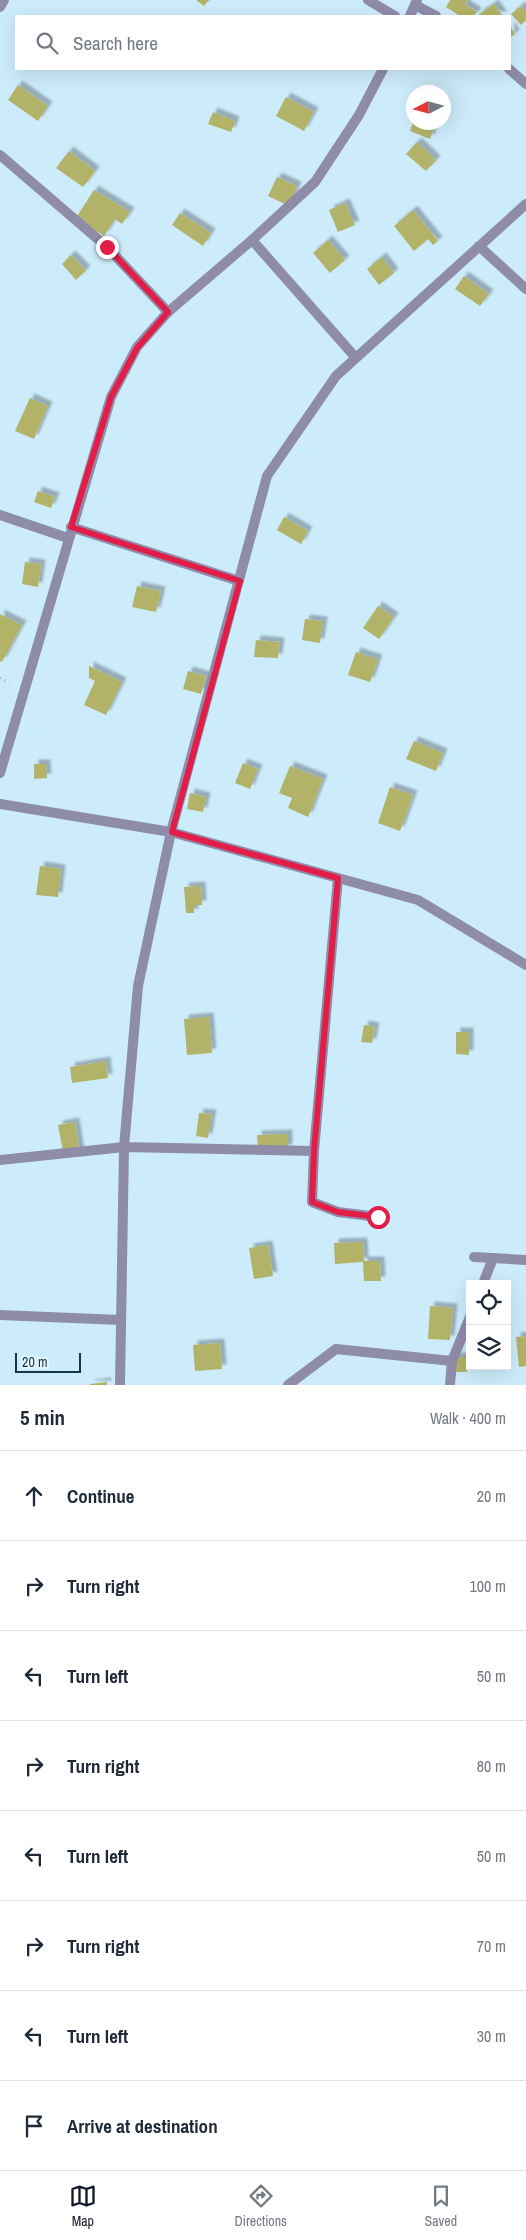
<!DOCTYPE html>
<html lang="en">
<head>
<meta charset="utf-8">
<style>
  :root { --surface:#fff; --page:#f2f2f3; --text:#1f2937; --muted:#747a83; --line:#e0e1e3; --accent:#111827 }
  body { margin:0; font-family:"Archivo Narrow",sans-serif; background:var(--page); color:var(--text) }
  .controls { position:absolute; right:15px; bottom:15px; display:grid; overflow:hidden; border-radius:0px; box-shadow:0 5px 20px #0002 }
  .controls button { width:45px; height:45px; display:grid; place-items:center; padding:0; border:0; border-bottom:1px solid var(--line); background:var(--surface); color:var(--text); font:25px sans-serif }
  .compass { position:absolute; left:406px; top:85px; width:45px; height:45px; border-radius:50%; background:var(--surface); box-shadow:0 5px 20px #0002; rotate:264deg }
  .scale { position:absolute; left:15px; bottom:12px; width:66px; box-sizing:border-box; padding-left:5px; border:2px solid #143746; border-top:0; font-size:14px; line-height:18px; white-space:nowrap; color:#143746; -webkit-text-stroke:4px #e7f7fe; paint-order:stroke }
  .stop { position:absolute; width:15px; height:15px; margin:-11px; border:4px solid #e11d48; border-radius:50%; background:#fff }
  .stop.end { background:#e11d48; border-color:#fff; box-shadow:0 1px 5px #0008 }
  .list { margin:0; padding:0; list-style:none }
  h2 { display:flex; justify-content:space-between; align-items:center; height:65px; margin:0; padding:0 20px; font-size:21px }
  h2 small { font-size:16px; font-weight:400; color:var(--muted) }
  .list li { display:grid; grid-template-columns:32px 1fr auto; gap:15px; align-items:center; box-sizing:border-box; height:90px; padding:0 20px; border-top:1px solid var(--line) }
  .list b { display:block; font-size:19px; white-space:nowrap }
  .list em { font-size:16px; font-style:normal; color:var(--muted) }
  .icon { flex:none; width:28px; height:28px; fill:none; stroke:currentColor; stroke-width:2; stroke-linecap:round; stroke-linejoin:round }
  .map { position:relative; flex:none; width:526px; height:1385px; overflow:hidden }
  .search { position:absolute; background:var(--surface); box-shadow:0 5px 20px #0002; left:15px; right:15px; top:15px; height:55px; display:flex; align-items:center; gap:12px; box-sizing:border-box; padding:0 18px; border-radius:0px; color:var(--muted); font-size:19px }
  .sheet { height:785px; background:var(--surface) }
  nav { display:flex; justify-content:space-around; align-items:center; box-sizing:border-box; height:70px; border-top:1px solid var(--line); background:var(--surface); font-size:14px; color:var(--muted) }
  nav a { display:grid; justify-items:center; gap:2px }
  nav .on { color:var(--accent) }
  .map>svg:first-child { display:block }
</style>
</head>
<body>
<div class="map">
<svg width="526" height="1385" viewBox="0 0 526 1385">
  <defs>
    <filter id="shadow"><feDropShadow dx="4.5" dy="-4.5" stdDeviation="1" flood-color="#0004"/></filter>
  </defs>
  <rect width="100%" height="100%" fill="#cdecfb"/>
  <path fill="#b2b268" filter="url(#shadow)" d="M 196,0 L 209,0 L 204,6 Z
    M 450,0 L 468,0 L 465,4 L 477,12 L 474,16 L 460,16 L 446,7 Z
    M 494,4 L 503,16 L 481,16 L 479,14 Z
    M 521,6 L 526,12 L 526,20 L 521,25 L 511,14 Z
    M 510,26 L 515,34 L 510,38 Z
    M 18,85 L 48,106 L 38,121 L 8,100 Z
    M 286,97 L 314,112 L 304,131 L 276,116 Z
    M 213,112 L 235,121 L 231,132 L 208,124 Z
    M 413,122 L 436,122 L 430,139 L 410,131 Z
    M 417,142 L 436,160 L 426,171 L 406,154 Z
    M 69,151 L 95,171 L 83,187 L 56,168 Z
    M 277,177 L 297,186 L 289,206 L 268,196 Z
    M 94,190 L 130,212 L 122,224 L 115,219 L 104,236 L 76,218 Z
    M 345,203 L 355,225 L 338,232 L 329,210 Z
    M 413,210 L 438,241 L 433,245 L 428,239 L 414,251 L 394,226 Z
    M 180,213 L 211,233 L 203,246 L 172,225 Z
    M 328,240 L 345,260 L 330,273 L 313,253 Z
    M 71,255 L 86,270 L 76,280 L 62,264 Z
    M 382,257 L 394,273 L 379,285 L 367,269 Z
    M 464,276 L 489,294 L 480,306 L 455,289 Z
    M 30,398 L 48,406 L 34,439 L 15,431 Z
    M 38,491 L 55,497 L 51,508 L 34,502 Z
    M 284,517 L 308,531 L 301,544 L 277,530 Z
    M 25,562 L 41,564 L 38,587 L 22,584 Z
    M 137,586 L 161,591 L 156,612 L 132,607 Z
    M 378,606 L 394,617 L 379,639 L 363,628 Z
    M 0,614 L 22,625 L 2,662 L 0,661 Z
    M 305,619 L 323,621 L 320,643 L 302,640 Z
    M 256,640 L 280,642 L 278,658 L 254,657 Z
    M 356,652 L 378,659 L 370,682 L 348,675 Z
    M 89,666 L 122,682 L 106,715 L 84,705 L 95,681 L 89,678 Z
    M 188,671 L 206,676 L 201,694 L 183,689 Z
    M 414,741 L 443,753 L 436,771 L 406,759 Z
    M 243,763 L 258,769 L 250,789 L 235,783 Z
    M 34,764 L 46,764 L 47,778 L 34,779 Z
    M 290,766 L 323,779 L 308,817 L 288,808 L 292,798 L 279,793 Z
    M 390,787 L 413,795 L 400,831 L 378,823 Z
    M 190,793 L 206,797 L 203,812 L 187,809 Z
    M 40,866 L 61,869 L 58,897 L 36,895 Z
    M 201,886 L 202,905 L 194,905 L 194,913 L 186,913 L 184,887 Z
    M 209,1017 L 212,1053 L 187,1055 L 184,1019 Z
    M 364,1025 L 375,1027 L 372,1043 L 361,1042 Z
    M 456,1032 L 469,1032 L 469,1055 L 456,1054 Z
    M 106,1061 L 108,1078 L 72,1083 L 70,1067 Z
    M 199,1113 L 212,1114 L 208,1138 L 196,1136 Z
    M 75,1122 L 80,1154 L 64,1157 L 58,1125 Z
    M 288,1134 L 288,1149 L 258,1151 L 257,1135 Z
    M 363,1242 L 364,1261 L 380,1261 L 381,1281 L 364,1281 L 363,1262 L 335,1264 L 334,1243 Z
    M 268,1245 L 273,1276 L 254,1279 L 249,1248 Z
    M 430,1306 L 453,1308 L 450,1340 L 428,1339 Z
    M 526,1336 L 526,1366 L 519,1367 L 516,1337 Z
    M 220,1343 L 222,1369 L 195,1371 L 193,1345 Z
    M 449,1357 L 467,1357 L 467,1372 L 449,1372 Z
    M 107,1382 L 107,1385 L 90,1385 L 90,1384 Z"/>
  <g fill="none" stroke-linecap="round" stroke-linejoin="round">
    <path stroke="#94b4c3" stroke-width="3" stroke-dasharray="1 4" stroke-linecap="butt" d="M 0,678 L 9,683"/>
    <path stroke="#8e8ca9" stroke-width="10" d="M 368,0 L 395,16
      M 415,5 L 436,16
      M 0,7 L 4,0
      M 509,69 L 526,84
      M 0,155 L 107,247 L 168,312
      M 252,240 L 356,358
      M 479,246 L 526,289
      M 71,527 L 239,581
      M 338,878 L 314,1151 L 312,1202 L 338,1212 L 378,1217
      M 0,1160 L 124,1147 L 314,1151
      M 483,1284 L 493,1258
      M 0,1315 L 121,1320
      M 120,1385 L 124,1147 L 138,986 L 171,832 L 267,476 L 336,376 L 526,204
      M 288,1385 L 336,1349 L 452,1361
      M 450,1385 L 452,1361 L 470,1317"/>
    <path stroke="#8e8ca9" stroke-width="10" d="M 410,16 L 417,0
      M 0,515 L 68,538
      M 0,773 L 111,397 L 137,347 L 168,312 L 252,240 L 315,182 L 359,115 L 383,69
      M 0,804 L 171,832 L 418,900 L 526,965
      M 474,1257 L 526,1260"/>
  </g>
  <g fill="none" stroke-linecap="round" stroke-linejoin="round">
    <path stroke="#e11d48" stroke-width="6" d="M 107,247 L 168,312 L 137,348 L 111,397 L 71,527 L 240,581 L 172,832 L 338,878 L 314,1151 L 312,1202 L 338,1212 L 378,1217"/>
  </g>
</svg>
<div class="controls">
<button><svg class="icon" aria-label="locate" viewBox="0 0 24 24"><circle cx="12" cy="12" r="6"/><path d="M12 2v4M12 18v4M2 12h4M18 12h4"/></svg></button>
<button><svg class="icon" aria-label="layers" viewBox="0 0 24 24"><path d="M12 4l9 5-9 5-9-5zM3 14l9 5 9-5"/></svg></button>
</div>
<svg class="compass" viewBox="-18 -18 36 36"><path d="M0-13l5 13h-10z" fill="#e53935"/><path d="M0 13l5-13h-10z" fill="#747a83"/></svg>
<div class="scale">20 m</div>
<div class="stop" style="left:378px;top:1217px"></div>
<div class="stop end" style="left:107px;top:247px"></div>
<div class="search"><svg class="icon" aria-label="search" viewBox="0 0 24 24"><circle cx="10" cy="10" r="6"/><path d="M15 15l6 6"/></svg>Search here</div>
</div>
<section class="sheet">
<h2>5 min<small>Walk · 400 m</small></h2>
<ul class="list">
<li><svg class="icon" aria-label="ahead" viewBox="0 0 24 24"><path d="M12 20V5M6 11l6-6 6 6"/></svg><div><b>Continue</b></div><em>20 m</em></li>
<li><svg class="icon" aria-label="right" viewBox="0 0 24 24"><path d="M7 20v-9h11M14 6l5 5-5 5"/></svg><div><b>Turn right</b></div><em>100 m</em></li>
<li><svg class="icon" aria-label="left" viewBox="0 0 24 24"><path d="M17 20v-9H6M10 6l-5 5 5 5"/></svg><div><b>Turn left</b></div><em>50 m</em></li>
<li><svg class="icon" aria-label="right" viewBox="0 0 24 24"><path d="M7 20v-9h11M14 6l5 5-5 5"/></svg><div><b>Turn right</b></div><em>80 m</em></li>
<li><svg class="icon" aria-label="left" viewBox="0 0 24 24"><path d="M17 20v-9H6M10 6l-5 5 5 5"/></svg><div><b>Turn left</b></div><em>50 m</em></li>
<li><svg class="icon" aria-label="right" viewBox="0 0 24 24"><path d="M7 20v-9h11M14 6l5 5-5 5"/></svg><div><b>Turn right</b></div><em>70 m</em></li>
<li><svg class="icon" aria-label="left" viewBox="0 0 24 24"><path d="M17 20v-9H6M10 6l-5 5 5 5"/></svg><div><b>Turn left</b></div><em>30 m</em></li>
<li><svg class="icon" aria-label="arrive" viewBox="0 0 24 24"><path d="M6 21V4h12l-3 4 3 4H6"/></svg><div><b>Arrive at destination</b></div></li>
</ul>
</section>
<nav>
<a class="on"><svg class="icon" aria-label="map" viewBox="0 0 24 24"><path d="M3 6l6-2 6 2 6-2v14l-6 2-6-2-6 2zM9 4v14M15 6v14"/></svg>Map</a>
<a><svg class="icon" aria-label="directions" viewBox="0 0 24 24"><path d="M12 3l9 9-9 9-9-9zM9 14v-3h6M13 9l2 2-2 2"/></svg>Directions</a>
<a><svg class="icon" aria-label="saved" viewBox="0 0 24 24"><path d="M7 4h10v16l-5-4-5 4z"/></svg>Saved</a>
</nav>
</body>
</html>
